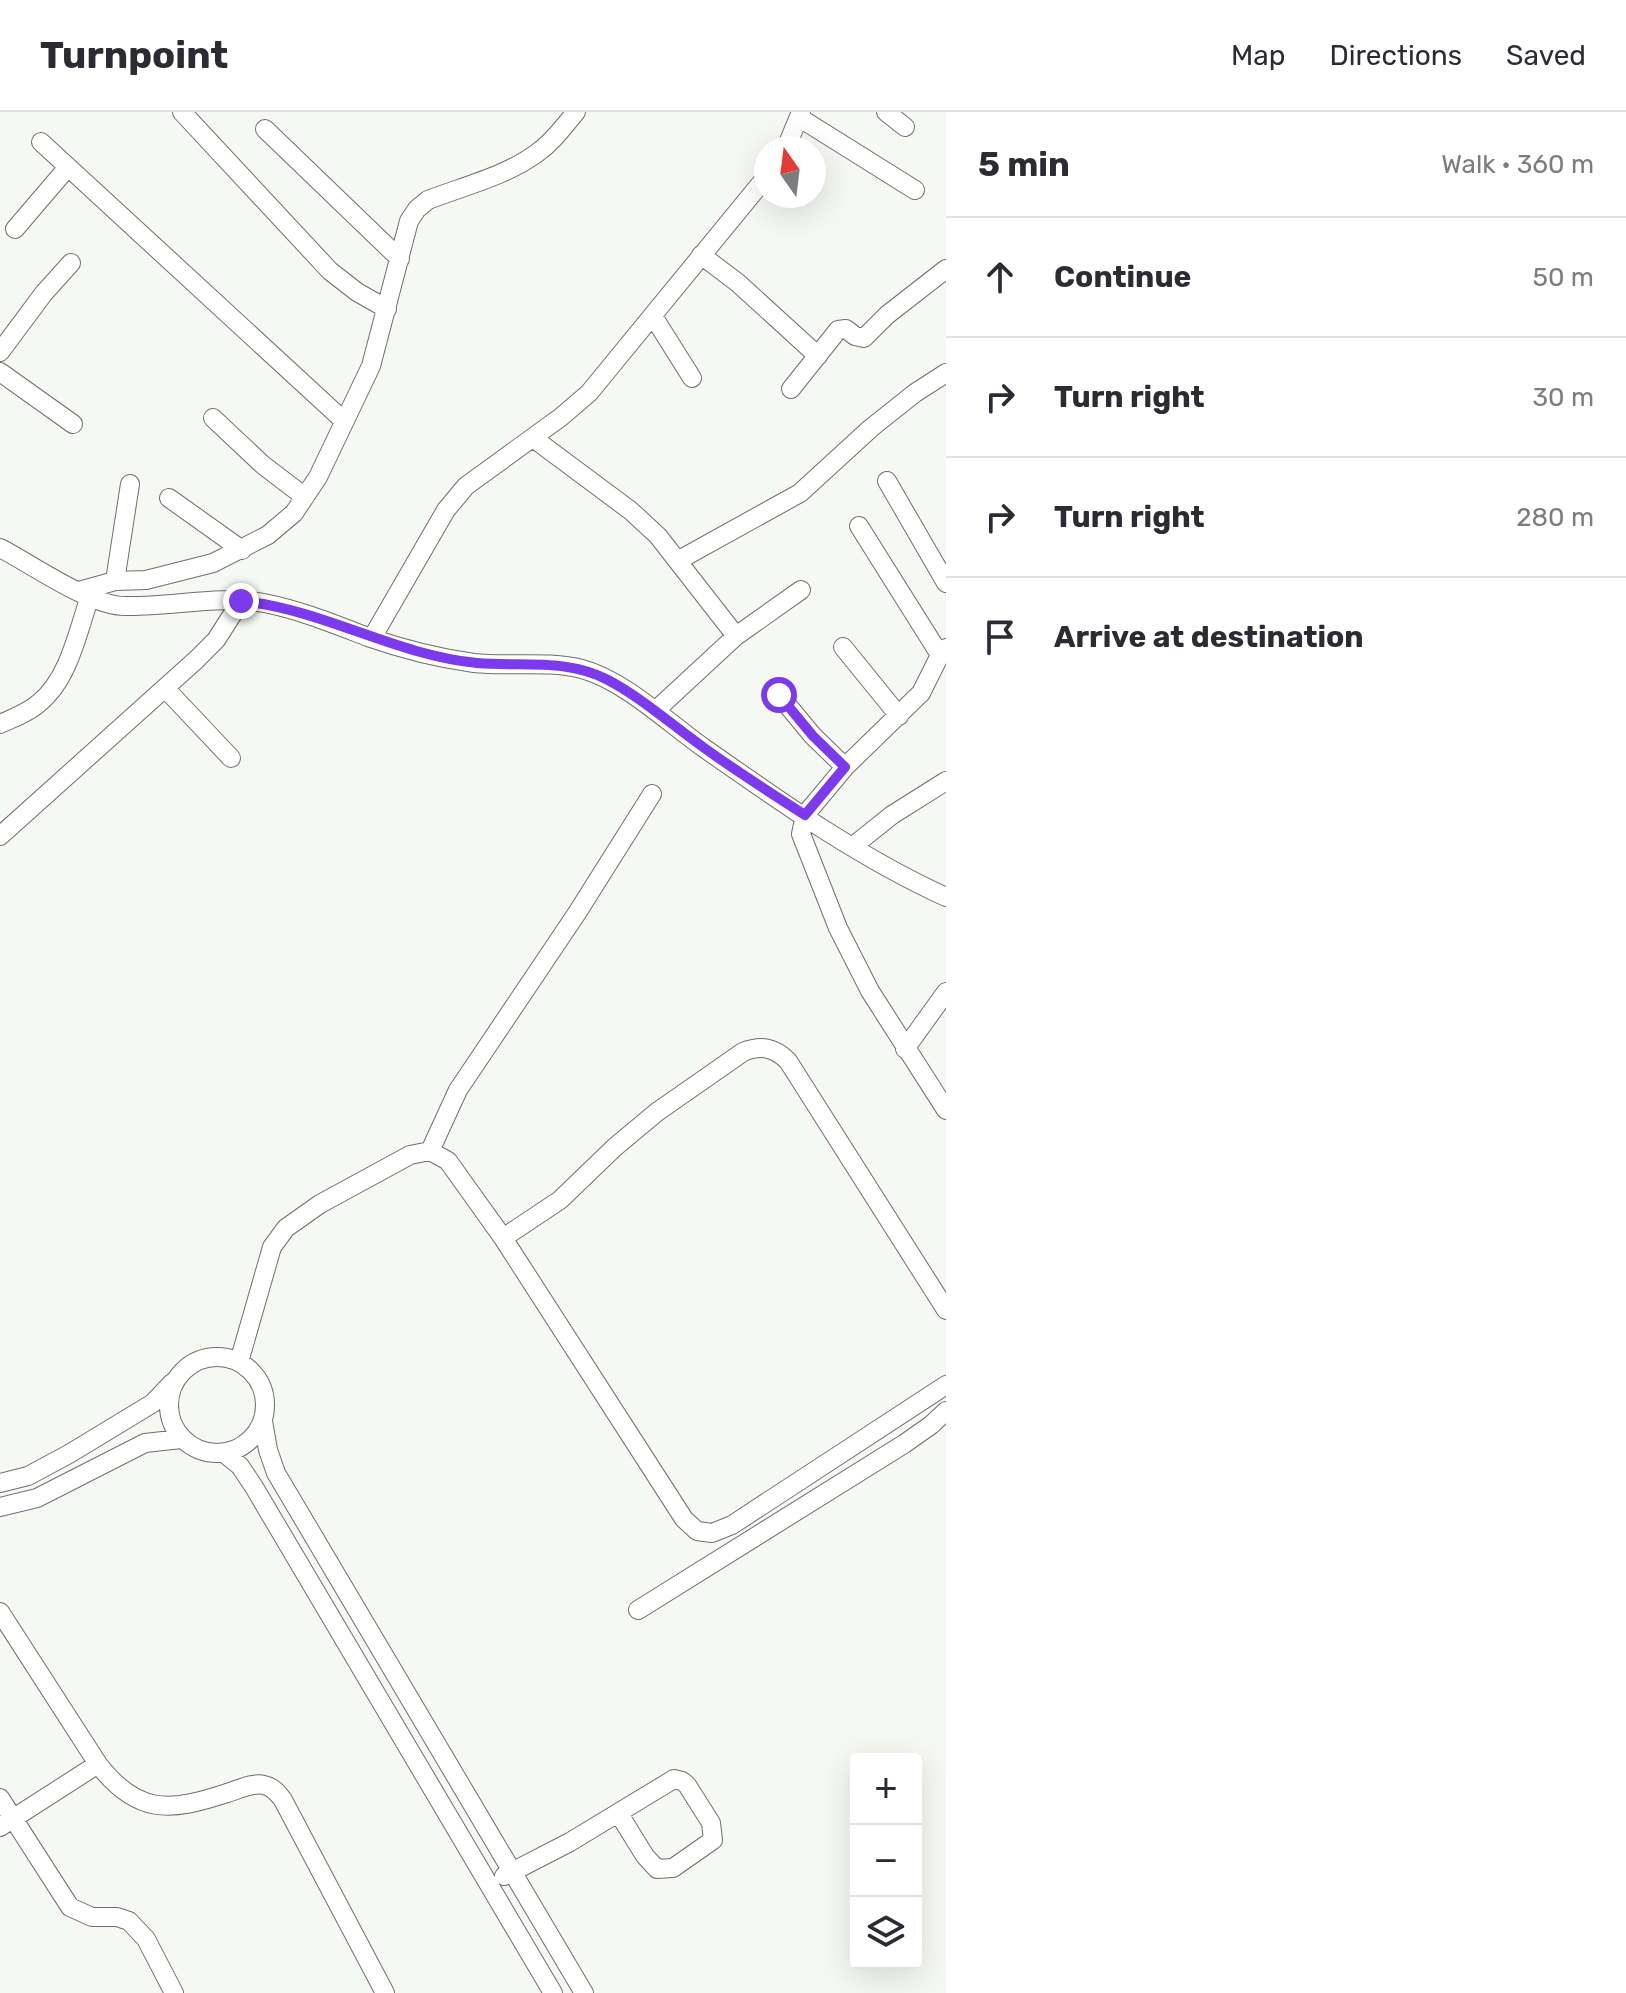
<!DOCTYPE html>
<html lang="en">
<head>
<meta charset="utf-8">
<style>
  :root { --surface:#fff; --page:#f7f7f7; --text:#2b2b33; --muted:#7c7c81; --line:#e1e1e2 }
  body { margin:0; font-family:Rubik,sans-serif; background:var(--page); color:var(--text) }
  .controls { position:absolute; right:24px; bottom:24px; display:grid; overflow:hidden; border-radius:8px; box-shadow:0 8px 32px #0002 }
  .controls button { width:72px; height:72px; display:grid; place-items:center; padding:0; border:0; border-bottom:2px solid var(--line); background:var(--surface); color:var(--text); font:40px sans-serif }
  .compass { position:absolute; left:754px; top:24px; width:72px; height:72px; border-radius:50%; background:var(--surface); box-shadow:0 8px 32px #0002; rotate:346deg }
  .stop { position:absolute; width:24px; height:24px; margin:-18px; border:6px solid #7c3aed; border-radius:50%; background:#fff }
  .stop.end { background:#7c3aed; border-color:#fff; box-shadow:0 2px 8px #0008 }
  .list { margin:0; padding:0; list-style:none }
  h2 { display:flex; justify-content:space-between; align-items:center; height:104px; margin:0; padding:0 32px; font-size:34px }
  h2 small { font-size:26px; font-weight:400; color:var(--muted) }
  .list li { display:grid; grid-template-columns:52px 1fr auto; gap:24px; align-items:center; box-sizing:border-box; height:120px; padding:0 32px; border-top:2px solid var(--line) }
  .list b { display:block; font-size:30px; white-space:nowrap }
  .list em { font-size:26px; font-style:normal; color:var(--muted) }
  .icon { flex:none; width:44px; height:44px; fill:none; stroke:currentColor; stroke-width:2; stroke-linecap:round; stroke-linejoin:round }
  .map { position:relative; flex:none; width:946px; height:1881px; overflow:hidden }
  header { display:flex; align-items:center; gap:48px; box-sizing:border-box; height:112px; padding:0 40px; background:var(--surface); border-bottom:2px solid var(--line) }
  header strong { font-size:38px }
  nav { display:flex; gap:44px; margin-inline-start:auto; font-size:28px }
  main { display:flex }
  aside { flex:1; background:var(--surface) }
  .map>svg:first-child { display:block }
</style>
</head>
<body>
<header>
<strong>Turnpoint</strong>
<nav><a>Map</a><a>Directions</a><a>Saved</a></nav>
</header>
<main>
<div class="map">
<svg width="946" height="1881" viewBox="0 0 946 1881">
  <rect width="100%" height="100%" fill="#f5f8f3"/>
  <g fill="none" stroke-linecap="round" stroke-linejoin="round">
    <defs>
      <path id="minor" d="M 182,0 L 330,159 L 357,180 L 387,197
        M 886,0 L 905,15
        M 800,6 L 915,78
        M 265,17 L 400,147
        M 41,30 L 344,309
        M 786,36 L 801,0
        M 15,117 L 68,55
        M 701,143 L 738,171 L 818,244
        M 653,204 L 692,266
        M 0,240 L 44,181 L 71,151
        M 0,260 L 73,312
        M 791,277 L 838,218 L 846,217 L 855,224 L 864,226 L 887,203 L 946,157
        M 213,306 L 263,353 L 305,385
        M 533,326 L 631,399 L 658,424 L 736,524
        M 887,369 L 946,471
        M 169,386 L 242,438
        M 859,414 L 940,543
        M 0,436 C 33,453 90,494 125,494 C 172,495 218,483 264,491 C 300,498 334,512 368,525 C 402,537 438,546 474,551 C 510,555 547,548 582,557 C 625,569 667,610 704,636 C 781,690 860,746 946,785
        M 679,448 L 800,381 L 871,316 L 915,281 L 946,261
        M 115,469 L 130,372
        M 79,479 L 115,469 L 146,468 L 213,451 L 268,423 L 294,401 L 318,365 L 371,254 L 409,109 L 417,97 L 428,88 C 464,74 506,64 537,41 C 553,30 564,14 576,0
        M 372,526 L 446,398 L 466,374 L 561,305 L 589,281 L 766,65
        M 843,535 L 899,604
        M 946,536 L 940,543 L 921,581 L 845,655 L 805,703 L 801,722 L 838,816 L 870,879 L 946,998
        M 165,576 L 231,646
        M 779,583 L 813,624 L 845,655
        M 655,599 L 736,524 L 801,478
        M 0,612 C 13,606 28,601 39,591 C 69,567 78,519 90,484
        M 0,724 L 196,548 L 216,528 L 241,489
        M 852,735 L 892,703 L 946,669
        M 905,937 L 946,880
        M 430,1039 L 458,978 L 577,801 L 652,682
        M 503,1126 L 560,1088 L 615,1035 L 657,1000 L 743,940 C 761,933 774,935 788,949 L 946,1198
        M169 1293a48 48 0 1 1 96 0a48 48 0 1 1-96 0Z
        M 239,1250 L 272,1135 L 286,1116 L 320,1092 L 410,1043 L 430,1039 L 448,1049 L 503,1126 L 684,1407 L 697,1419 L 712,1421 L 732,1413 L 946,1273
        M 263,1309 L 268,1338 L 276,1361 L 584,1881
        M 224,1341 L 240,1354 L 254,1375 L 553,1881
        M 0,1371 L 28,1364 L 69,1342 L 153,1291 L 172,1271
        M 0,1395 L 37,1386 L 145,1331 L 181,1327
        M 638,1498 L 904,1332 L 931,1313 L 946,1299
        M 0,1500 L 98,1652 C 137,1703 170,1700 227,1681 C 238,1678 252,1670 264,1673 C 273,1675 278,1681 283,1688 L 385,1881
        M 0,1686 L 70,1795 L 92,1805 L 117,1805 L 129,1809 L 146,1827 L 174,1881
        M 0,1715 L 98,1652
        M 504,1764 L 570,1730 L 674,1667 L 682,1669 L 687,1673 L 711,1711 L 713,1728 L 673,1756 L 657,1757 L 645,1744 L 619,1702"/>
    </defs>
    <use href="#minor" stroke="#6d706b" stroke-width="20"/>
    <use href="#minor" stroke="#fff" stroke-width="18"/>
  </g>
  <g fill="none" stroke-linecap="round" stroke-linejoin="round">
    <path stroke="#7c3aed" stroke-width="10" d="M 241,489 C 323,497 394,543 477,551 C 522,555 566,546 608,568 C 642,586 672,613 703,635 C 736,659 771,681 805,703 L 845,655 L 813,624 L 779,583"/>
  </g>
</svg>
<div class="controls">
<button>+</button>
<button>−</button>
<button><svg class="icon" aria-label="layers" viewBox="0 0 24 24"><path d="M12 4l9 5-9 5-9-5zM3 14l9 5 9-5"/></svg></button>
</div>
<svg class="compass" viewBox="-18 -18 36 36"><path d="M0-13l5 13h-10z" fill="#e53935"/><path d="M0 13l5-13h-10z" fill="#7c7c81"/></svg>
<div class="stop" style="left:779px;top:583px"></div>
<div class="stop end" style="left:241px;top:489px"></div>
</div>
<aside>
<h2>5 min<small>Walk · 360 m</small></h2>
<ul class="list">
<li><svg class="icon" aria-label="ahead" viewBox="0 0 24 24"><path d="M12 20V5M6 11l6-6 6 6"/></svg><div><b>Continue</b></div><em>50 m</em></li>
<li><svg class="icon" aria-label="right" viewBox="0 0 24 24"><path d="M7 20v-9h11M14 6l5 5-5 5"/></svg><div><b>Turn right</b></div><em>30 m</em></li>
<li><svg class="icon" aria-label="right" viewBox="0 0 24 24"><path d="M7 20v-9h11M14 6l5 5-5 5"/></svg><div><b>Turn right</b></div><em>280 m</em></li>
<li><svg class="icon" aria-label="arrive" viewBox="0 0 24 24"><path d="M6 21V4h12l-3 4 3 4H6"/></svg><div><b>Arrive at destination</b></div></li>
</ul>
</aside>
</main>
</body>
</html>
